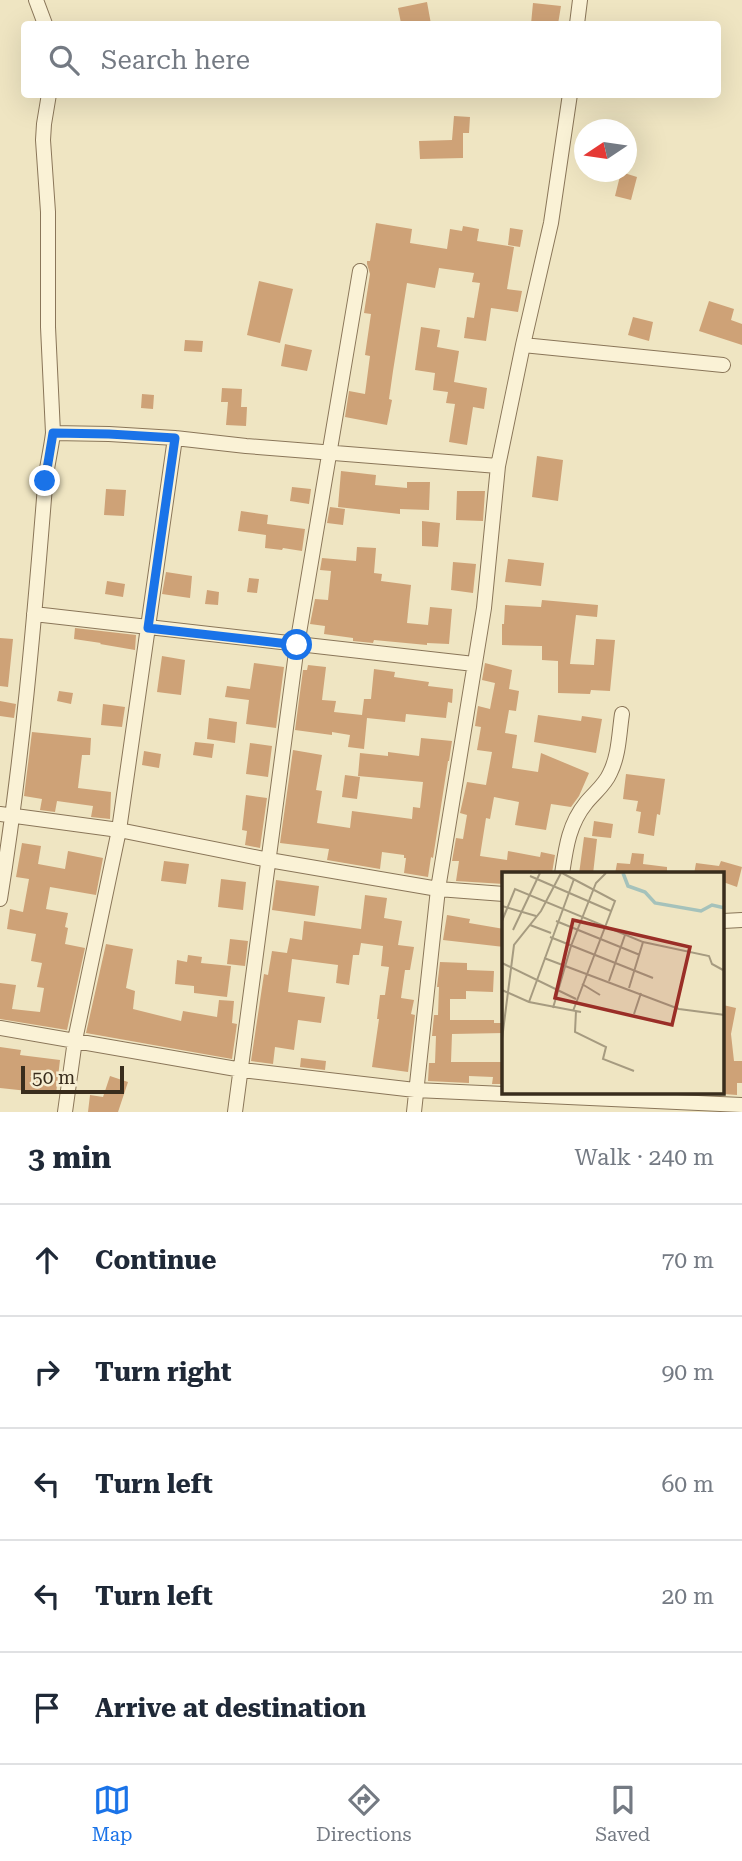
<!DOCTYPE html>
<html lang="en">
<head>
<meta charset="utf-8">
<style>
  :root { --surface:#fff; --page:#f2f2f3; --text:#1f2937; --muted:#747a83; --line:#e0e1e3; --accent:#1a73e8 }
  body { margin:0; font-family:"Roboto Serif",serif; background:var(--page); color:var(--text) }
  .compass { position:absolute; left:574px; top:119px; width:63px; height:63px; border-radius:50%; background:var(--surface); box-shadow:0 7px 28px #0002; rotate:257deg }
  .scale { position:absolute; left:21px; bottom:18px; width:103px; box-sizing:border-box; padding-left:7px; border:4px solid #392d1d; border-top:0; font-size:19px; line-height:24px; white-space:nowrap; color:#392d1d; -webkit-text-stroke:5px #f6eed2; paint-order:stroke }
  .stop { position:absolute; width:21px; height:21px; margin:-16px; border:5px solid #1a73e8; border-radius:50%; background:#fff }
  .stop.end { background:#1a73e8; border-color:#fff; box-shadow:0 2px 7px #0008 }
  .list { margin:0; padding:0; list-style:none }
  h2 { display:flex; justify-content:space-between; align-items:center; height:91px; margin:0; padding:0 28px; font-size:30px }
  h2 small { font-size:23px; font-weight:400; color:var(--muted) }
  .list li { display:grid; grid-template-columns:46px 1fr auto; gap:21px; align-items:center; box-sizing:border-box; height:112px; padding:0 28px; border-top:2px solid var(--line) }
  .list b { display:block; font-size:26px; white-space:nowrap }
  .list em { font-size:23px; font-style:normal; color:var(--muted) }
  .icon { flex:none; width:38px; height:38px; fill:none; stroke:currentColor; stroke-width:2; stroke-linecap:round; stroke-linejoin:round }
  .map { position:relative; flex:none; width:742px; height:1112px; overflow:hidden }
  .search { position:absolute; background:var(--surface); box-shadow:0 7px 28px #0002; left:21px; right:21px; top:21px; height:77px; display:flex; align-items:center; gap:18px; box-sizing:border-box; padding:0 24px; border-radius:7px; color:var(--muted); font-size:26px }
  .sheet { height:651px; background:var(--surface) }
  nav { display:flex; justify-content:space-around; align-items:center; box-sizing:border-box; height:98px; border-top:2px solid var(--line); background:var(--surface); font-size:19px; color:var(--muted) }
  nav a { display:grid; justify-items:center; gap:4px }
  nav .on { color:var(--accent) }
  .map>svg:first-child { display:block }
</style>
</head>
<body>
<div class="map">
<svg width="742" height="1112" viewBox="0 0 742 1112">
  <rect width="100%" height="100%" fill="#efe5c2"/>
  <path fill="#cea277" d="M 427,2 L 431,24 L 408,24 L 408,22 L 401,23 L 398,8 Z
    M 533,3 L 561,6 L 558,24 L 531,24 Z
    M 454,116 L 470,117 L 469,133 L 463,133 L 463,158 L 420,159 L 419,141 L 452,140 Z
    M 621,172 L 637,177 L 631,200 L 615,196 Z
    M 376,223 L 412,229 L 410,243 L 447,249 L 450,229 L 462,231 L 463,226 L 479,229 L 477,241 L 514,247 L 507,289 L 522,291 L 518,312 L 491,308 L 486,341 L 464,338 L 467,317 L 474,318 L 480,283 L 472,282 L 474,273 L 439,268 L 435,288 L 407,283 L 393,371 L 389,399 L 392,400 L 387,425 L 345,417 L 349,391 L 365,394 L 370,356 L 365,355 L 371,314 L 364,313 L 370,274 L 367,264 L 367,261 L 370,261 Z
    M 510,228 L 523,230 L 520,247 L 508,245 Z
    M 259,281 L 293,289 L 280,343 L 247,335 Z
    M 709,301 L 734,309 L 731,320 L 742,324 L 742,345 L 699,331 Z
    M 633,317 L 653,322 L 649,341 L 628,335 Z
    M 421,327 L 440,330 L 437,347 L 459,351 L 454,382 L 487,388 L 484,409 L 473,407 L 467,445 L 449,442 L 455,404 L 446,403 L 448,392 L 433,390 L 435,373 L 415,370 Z
    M 185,340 L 203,341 L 202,352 L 184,351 Z
    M 285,344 L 312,350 L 307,371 L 281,366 Z
    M 222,388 L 242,389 L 241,407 L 247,407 L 246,426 L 226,425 L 228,402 L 221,402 Z
    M 142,394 L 154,395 L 153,409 L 141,408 Z
    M 537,456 L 563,460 L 558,501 L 532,497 Z
    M 341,471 L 376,475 L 375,485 L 407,488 L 407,482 L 430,482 L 429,510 L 400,509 L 400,514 L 338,507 Z
    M 292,487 L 311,489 L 309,504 L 290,501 Z
    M 106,489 L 126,490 L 124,516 L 104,515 Z
    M 457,491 L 485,491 L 483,521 L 456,520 Z
    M 330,507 L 345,509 L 343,525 L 327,523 Z
    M 241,511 L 268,515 L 267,524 L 305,529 L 302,551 L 283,548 L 282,550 L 265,548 L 266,535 L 238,531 Z
    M 422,521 L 440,523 L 438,547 L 422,546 Z
    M 357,547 L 376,548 L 374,573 L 382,574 L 381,581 L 411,585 L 407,623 L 428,625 L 430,607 L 452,609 L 449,644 L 427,643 L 427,645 L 374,640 L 373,643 L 353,641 L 353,638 L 324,634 L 325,626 L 310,624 L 315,599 L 328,600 L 331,571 L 320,570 L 322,558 L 356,561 Z
    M 508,559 L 544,563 L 541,586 L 505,582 Z
    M 453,562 L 476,564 L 473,593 L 451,590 Z
    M 166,572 L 192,576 L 190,598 L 162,594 Z
    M 249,578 L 259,579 L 257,593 L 247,592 Z
    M 107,581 L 125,584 L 123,597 L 105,594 Z
    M 207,590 L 219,592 L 218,605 L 205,604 Z
    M 542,600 L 598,605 L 597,617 L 576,615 L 570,664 L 594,665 L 596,639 L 615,640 L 610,691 L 591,690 L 590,694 L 558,693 L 558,661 L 542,660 L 542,646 L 502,645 L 502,624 L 504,624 L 505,605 L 541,607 Z
    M 75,628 L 136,635 L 135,650 L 100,644 L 101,643 L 74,639 Z
    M 0,638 L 13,639 L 8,687 L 0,686 Z
    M 162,656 L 185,660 L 181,695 L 157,692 Z
    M 254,663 L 284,667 L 276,728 L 246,724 L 249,700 L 225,697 L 227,686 L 250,689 Z
    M 485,663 L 512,670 L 509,689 L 519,691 L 516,711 L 509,710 L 505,733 L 517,735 L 512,768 L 538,772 L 541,753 L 589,773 L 579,796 L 571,807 L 551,804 L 546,830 L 515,825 L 519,802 L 494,797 L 490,819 L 486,818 L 480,856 L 507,860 L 508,851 L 540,857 L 541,852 L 555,855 L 552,873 L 532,870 L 531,874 L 504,874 L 504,884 L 456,881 L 459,861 L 452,861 L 456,838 L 463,839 L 467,815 L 460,813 L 467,782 L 486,785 L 492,752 L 477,750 L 481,727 L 475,726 L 478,706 L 490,709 L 495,683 L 482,680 Z
    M 308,665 L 326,667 L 322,700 L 336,701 L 334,712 L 362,715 L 364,699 L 371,699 L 374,669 L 395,672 L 394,677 L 429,682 L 428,686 L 453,689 L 452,703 L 448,702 L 446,718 L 406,714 L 405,722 L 367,718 L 364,749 L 348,747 L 350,735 L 332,732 L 332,735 L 295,730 L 303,670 L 307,670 Z
    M 59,691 L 73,693 L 71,704 L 57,701 Z
    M 0,701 L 16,704 L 14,718 L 0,716 Z
    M 103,704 L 125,707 L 122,727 L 101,725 Z
    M 538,715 L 581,721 L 582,716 L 602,719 L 596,753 L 534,742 Z
    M 209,718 L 237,722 L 235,743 L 207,739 Z
    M 32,732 L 91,738 L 90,755 L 82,755 L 78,788 L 111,792 L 110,819 L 91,817 L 93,806 L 57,801 L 55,812 L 40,810 L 42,799 L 24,796 Z
    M 421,738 L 452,741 L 449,761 L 448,761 L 433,858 L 431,857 L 428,877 L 404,873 L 406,858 L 404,858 L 404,855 L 382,852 L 380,869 L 327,860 L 329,849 L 280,843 L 293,750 L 322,755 L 316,790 L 322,791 L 317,823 L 350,828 L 352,811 L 412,819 L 413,807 L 420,808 L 423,782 L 358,776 L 360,753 L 388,756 L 388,752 L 419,756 Z
    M 195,742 L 214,744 L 212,758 L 193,755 Z
    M 250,743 L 272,746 L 268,777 L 246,774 Z
    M 144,751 L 161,754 L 159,768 L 142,765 Z
    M 626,774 L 665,779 L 660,815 L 657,814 L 654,836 L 638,833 L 641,812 L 636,811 L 638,801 L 623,799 Z
    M 345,775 L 360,777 L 357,799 L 342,797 Z
    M 246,795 L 267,798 L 260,848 L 245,845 L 247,831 L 242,830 Z
    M 594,821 L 613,824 L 611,838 L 592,836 Z
    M 584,837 L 597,839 L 593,874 L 579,874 Z
    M 22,843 L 41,846 L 38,864 L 65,869 L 68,851 L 103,858 L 96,895 L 50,887 L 46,909 L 68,913 L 65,927 L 68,928 L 65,944 L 85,948 L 67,1030 L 0,1019 L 0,983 L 16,985 L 12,1009 L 40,1012 L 44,988 L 37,987 L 42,963 L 31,961 L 36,934 L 7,929 L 10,909 L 23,912 L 29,879 L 16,877 Z
    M 632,853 L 644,854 L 643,864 L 667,867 L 667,874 L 615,874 L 617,863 L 630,864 Z
    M 164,861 L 189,864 L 186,884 L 161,881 Z
    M 721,861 L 742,867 L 737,887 L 723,882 L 723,874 L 694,874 L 696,863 L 719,866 Z
    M 221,879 L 246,882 L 243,910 L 218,907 Z
    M 276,880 L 319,886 L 315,916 L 272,910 Z
    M 365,895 L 387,898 L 384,918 L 402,921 L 398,945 L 414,947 L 410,970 L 405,970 L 401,998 L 414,1000 L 411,1014 L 415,1015 L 408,1072 L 372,1067 L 379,1019 L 377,1019 L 380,995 L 385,995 L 389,967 L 381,966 L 383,946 L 361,943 L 359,955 L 353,955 L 349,985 L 336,983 L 338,965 L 292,959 L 288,992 L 325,997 L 321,1023 L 298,1020 L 294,1050 L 275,1047 L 273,1064 L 251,1061 L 264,974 L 268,975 L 272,951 L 287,953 L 290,938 L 302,940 L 304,921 L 361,929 Z
    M 447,915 L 470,919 L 469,923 L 504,929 L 504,947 L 443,940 Z
    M 230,939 L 248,941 L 245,966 L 227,964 Z
    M 106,944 L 133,949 L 126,988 L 135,991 L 133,1009 L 181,1021 L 183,1011 L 217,1017 L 219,1000 L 234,1001 L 232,1023 L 237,1024 L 232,1059 L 86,1033 Z
    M 188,955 L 202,957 L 201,963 L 231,966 L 227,997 L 194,993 L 194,986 L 175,984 L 177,960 L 187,962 Z
    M 440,962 L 467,963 L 467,970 L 494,971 L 493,992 L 466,991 L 466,999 L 450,999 L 450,1020 L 494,1020 L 494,1023 L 504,1023 L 504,1033 L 452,1034 L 451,1062 L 504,1062 L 504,1084 L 492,1084 L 493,1077 L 469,1076 L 469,1083 L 428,1081 L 429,1063 L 435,1063 L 436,1036 L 432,1036 L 434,1015 L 438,1015 L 439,987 L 437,987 Z
    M 723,1005 L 736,1008 L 731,1034 L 734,1061 L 742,1061 L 742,1083 L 737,1083 L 737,1095 L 723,1094 Z
    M 0,1047 L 21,1050 L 20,1055 L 60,1060 L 56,1094 L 0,1088 Z
    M 301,1058 L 326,1061 L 325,1070 L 300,1067 Z
    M 110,1076 L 128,1082 L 118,1112 L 88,1112 L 90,1095 L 103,1097 Z"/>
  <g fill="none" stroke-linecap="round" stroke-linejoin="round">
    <defs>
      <path id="minor" d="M 36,0 L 45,24
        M 577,24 L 580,0
        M 49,94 L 44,124 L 43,140 L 48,212 L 48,327 L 53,433
        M 523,345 L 723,365
        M 34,614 L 474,664
        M 0,814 L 119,830 L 269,860 L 438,889 L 504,894
        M 562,874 C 566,847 569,824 586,803 C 594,793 605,785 610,773 C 619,755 619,734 622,714
        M 0,899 C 22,762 34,624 45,486 C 46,468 51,451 53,433 L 109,434 L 175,438 L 246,446 L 498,466
        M 723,921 L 742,920
        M 0,1028 L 242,1070 L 415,1090 L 742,1105
        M 65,1112 L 75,1040 L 119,830 L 175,438
        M 235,1112 L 297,645 L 360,271
        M 414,1112 L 438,889 L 484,608 L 498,466 L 523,345 L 551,223 L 570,94"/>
    </defs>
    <use href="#minor" stroke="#8a7659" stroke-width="16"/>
    <use href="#minor" stroke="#faf2d6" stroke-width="14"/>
  </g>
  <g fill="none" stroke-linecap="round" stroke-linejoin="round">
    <path stroke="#1a73e8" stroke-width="9" d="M 45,481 L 53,433 L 109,434 L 175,438 L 148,628 L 297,645"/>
  </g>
  <g transform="translate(502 872)">
    <rect width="222" height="222" fill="#efe5c2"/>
    <path fill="none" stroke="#a5c2bb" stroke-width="3.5" d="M 121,1 L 126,14 L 143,20 L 153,31 L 199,39 L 210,33 L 223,36"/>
    <path fill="none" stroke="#a69b80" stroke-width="2" d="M 60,1 L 113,29 L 71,139M 28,4 L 109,39M 0,34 L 34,44M 0,49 L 13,17 L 141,70 L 127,116M 54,49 L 138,83M 28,53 L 49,61M 11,58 L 38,1M 48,65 L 151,106M 141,70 L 207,84 L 210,92 L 221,98M 42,86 L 177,137 L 223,143M 0,91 L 74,127M 107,109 L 123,63M 80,112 L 98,123M 0,118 L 27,130 L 79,140M 27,130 L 72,7M 51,136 L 69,74 L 94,11 L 104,1M 74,139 L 73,160 L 104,175 L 101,187 L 132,199M 132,142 L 139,121M 0,167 L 12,73 L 39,39 L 59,1"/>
    <path fill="#9a2e27" fill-opacity="0.15" stroke="#9a2e27" stroke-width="3.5" d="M 71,48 L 188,75 L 170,153 L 53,126 Z"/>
    <rect width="222" height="222" fill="none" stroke="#392d1d" stroke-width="3.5"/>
  </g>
</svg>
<svg class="compass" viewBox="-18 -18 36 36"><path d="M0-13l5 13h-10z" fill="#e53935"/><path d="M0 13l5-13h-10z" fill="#747a83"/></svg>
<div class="scale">50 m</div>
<div class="stop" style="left:297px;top:645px"></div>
<div class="stop end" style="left:45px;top:481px"></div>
<div class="search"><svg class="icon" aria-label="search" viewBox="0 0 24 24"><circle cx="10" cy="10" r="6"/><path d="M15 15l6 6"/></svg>Search here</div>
</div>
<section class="sheet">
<h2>3 min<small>Walk · 240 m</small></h2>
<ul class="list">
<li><svg class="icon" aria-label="ahead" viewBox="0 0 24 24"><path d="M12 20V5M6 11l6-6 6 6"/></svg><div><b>Continue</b></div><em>70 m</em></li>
<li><svg class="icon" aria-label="right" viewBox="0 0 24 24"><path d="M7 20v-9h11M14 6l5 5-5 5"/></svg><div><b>Turn right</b></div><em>90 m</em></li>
<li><svg class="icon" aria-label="left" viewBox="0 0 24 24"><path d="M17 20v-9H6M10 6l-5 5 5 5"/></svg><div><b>Turn left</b></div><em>60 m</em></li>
<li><svg class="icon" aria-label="left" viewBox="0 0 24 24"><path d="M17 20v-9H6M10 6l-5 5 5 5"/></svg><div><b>Turn left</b></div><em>20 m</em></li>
<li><svg class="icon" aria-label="arrive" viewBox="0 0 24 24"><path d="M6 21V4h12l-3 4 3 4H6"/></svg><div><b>Arrive at destination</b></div></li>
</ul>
</section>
<nav>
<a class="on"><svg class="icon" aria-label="map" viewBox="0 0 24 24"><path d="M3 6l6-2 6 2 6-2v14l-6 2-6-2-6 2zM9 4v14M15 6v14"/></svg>Map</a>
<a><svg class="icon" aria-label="directions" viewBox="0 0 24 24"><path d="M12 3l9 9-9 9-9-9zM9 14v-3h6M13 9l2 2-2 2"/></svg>Directions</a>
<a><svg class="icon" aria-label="saved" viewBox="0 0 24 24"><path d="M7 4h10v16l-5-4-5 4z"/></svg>Saved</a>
</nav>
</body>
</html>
